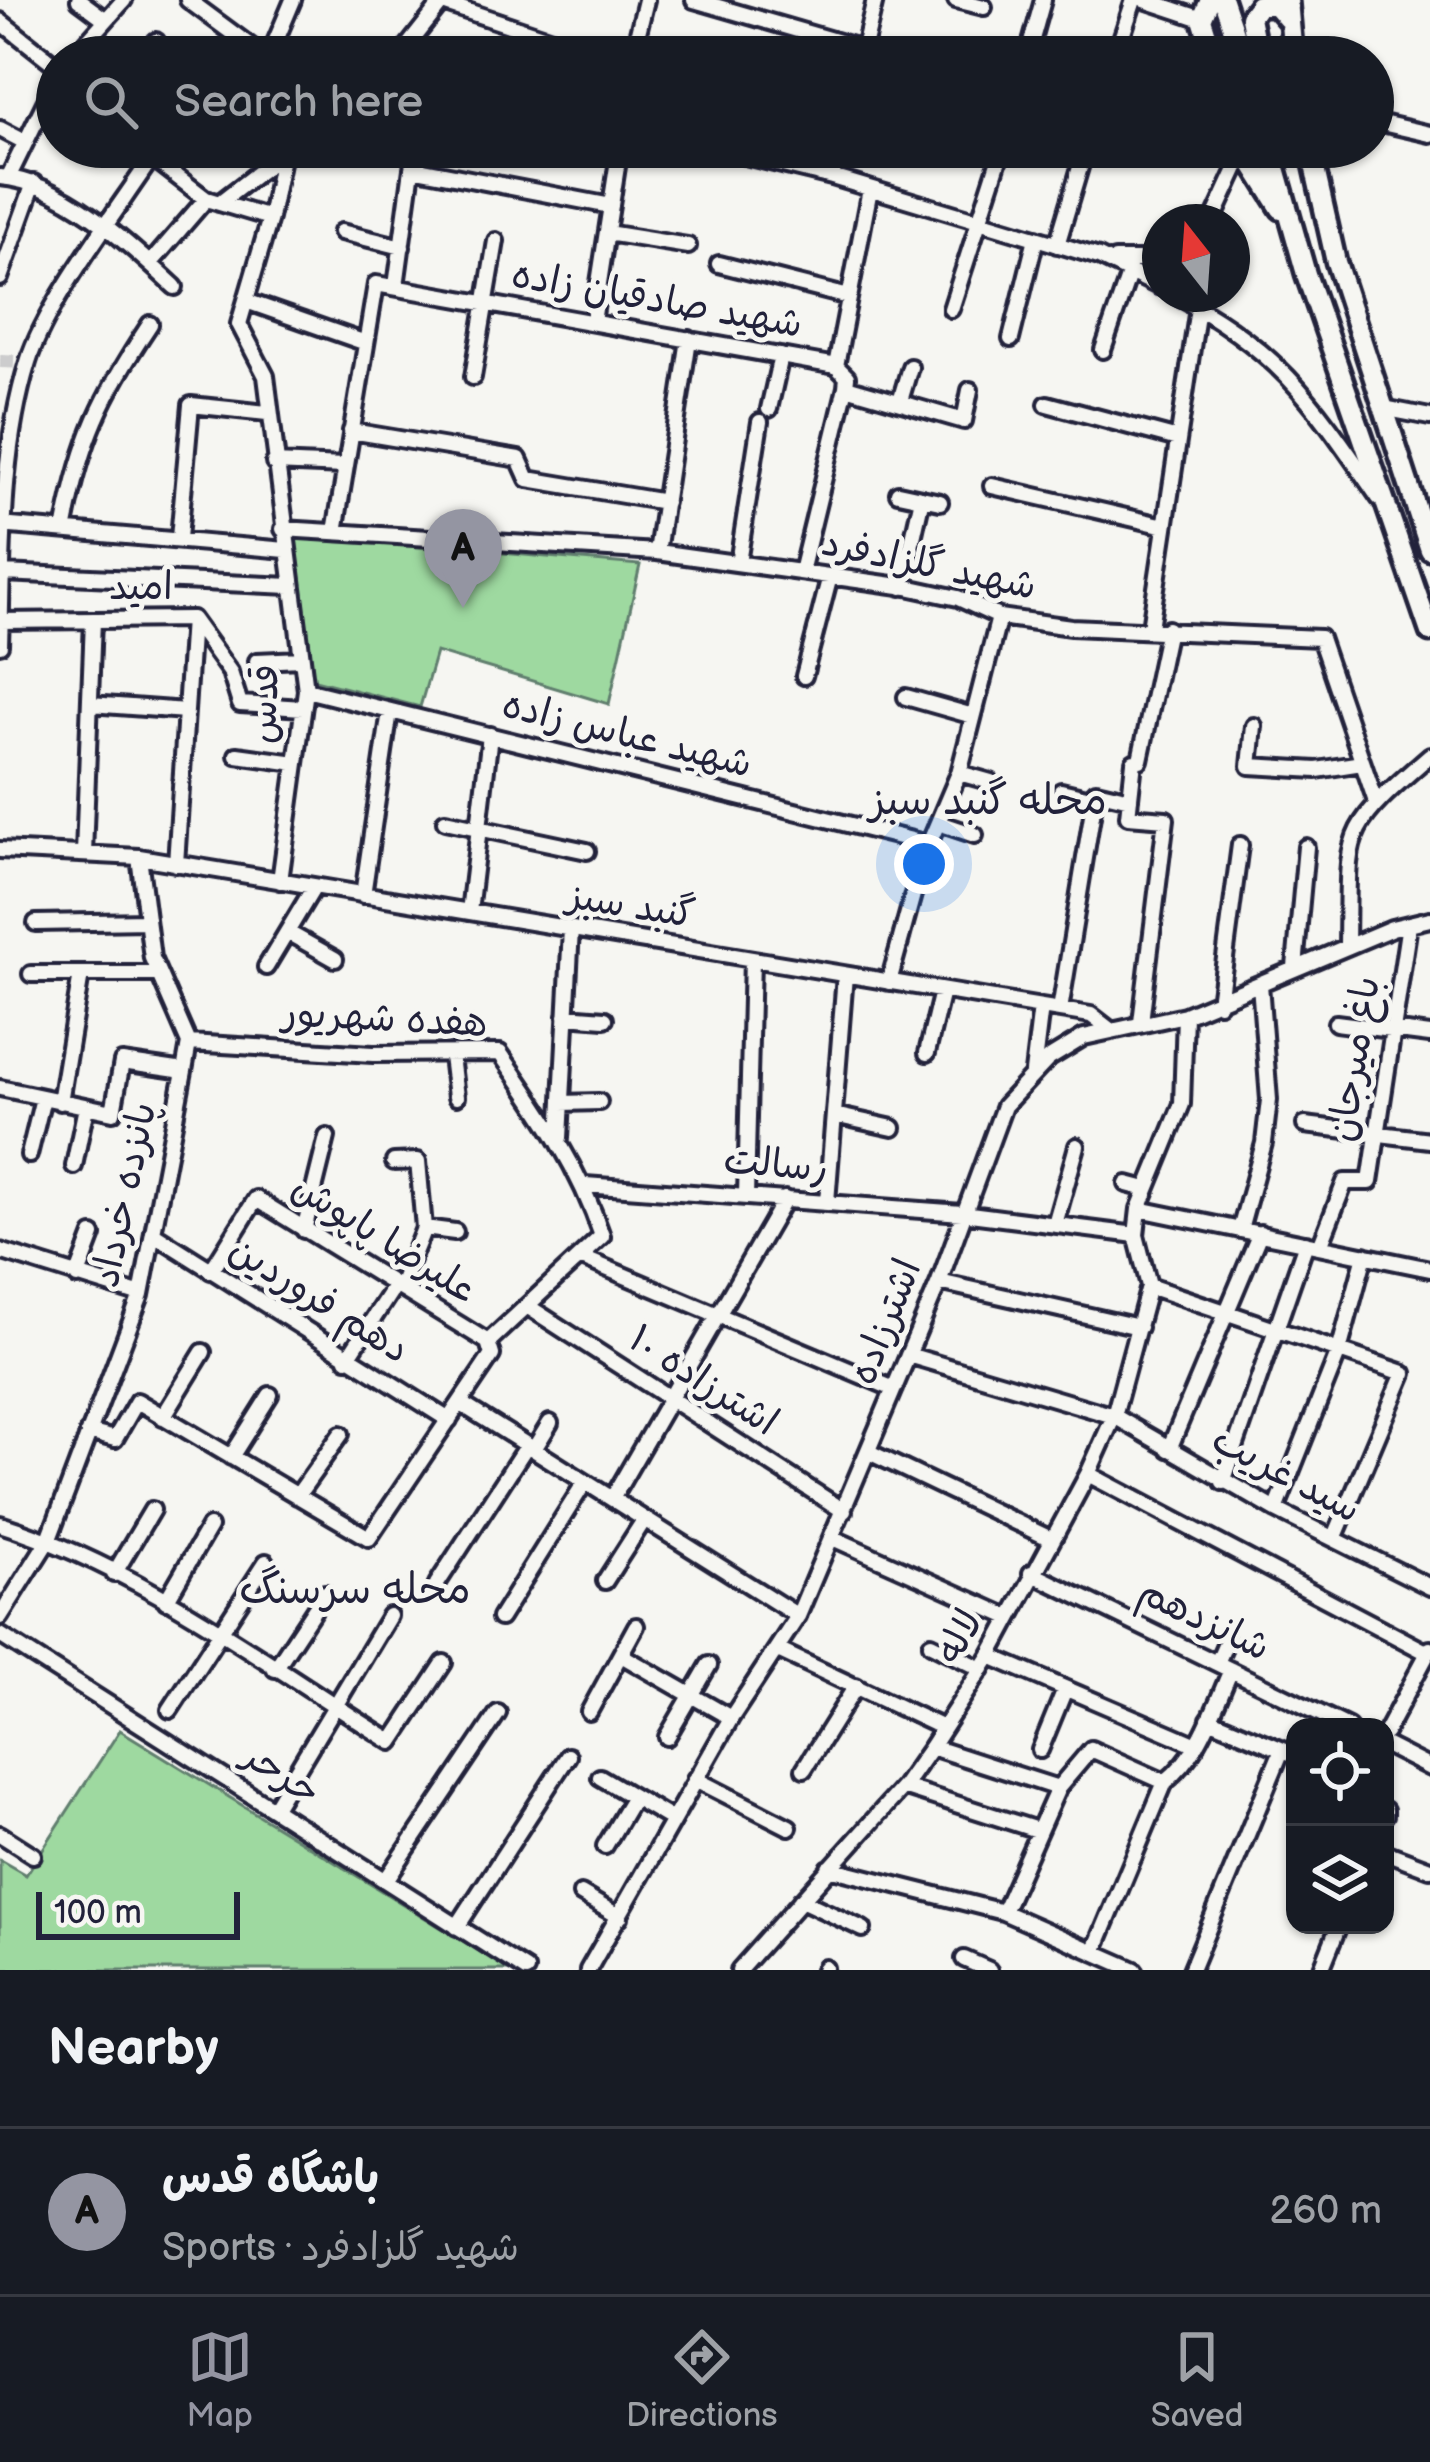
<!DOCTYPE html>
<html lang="en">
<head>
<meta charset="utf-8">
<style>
  :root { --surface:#171b24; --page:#242831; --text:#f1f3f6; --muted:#9ea1a6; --line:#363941; --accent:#9495a2 }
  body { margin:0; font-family:"Balsamiq Sans","Playpen Sans Arabic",sans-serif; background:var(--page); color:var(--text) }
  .controls { position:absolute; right:36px; bottom:36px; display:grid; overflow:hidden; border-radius:24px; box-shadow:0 3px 9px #0004 }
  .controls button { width:108px; height:108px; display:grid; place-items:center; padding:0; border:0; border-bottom:3px solid var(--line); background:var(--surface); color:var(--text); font:60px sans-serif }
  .compass { position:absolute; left:1142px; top:204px; width:108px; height:108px; border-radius:50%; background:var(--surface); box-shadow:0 3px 9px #0004; rotate:343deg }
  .scale { position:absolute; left:36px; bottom:30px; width:204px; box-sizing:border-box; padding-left:12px; border:6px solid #22223b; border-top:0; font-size:33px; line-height:42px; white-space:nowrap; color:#22223b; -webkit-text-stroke:9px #f6f6f2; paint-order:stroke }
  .you { position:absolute; left:924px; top:864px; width:42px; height:42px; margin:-30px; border:9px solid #fff; border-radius:50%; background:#1a73e8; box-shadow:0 0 0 18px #1a73e833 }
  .badge { display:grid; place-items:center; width:78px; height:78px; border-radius:50%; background:var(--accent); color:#111; font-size:39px; font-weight:700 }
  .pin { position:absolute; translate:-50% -99px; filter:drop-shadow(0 3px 6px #0008) }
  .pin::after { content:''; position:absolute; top:63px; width:42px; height:36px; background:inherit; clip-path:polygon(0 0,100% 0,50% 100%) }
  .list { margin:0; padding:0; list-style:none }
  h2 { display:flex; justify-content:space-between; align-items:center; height:156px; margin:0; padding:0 48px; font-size:51px }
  h2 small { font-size:39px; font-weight:400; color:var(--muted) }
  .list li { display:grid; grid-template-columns:78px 1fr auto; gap:36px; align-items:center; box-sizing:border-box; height:168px; padding:0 48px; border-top:3px solid var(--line) }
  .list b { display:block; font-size:45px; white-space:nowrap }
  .list p { margin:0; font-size:39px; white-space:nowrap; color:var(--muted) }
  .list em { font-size:39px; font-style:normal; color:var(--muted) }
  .icon { flex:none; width:66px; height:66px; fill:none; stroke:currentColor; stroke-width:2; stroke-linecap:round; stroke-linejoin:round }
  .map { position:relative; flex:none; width:1430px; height:1970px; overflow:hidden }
  .search { position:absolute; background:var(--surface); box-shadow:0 3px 9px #0004; left:36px; right:36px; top:36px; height:132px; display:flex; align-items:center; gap:30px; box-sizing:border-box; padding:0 42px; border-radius:66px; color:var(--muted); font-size:45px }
  .sheet { height:324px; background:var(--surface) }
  nav { display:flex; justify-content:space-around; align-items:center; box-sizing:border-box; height:168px; border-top:3px solid var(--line); background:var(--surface); font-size:33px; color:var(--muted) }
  nav a { display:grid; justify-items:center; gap:6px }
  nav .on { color:var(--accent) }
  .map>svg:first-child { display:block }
</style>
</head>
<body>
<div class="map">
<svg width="1430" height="1970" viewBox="0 0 1430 1970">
  <rect width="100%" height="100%" fill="#f6f6f2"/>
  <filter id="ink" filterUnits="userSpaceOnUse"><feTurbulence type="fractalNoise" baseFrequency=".00833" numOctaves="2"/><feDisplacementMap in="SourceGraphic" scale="24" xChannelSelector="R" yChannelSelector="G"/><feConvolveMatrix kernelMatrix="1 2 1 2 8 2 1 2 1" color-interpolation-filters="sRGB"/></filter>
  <g filter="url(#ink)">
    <path fill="#9ed9a0" stroke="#607e6e" stroke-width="3" d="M 284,534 L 640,565 L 609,704 L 436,652 L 420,707 L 307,678 Z
      M 120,1730 L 510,1970 L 0,1970 L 0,1860 L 26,1875 Z"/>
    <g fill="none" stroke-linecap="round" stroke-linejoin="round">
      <path stroke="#cccccd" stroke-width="14" stroke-dasharray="14 7" stroke-linecap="butt" d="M 0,361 L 28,362"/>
      <defs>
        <path id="minor" d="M 79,0 L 106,20
          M 188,0 L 265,57
          M 694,0 L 863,49
          M 956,0 L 984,7
          M 1145,0 L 1202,19
          M 443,3 L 605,57
          M 0,21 L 57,66
          M 863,52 L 875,0
          M 73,57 L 124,0
          M 141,57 L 156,41 L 167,57
          M 269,57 L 293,0
          M 399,57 L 444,0
          M 632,57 L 646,0
          M 1027,57 L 1043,0
          M 1115,57 L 1134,0
          M 1373,121 L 1430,134
          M 0,129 L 25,142
          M 139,147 L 206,199 L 270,218
          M 708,147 L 832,177 L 1099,257 L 1160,287
          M 1123,147 L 1133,150
          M 412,168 L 611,206
          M 0,177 C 64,182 130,245 175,287
          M 832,177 L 839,147
          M 8,178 L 57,78
          M 219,203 L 281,155
          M 1212,222 L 1244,152
          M 341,232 L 402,247
          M 607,233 L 688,246
          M 1057,245 L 1086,147
          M 1115,260 L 1160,260
          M 150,264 L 206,199
          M 719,264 L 849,297
          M 0,278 L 34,183
          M 396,286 L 415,147
          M 1173,294 C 1280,350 1313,402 1379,498
          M 246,301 L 366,343
          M 951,309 L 1003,147
          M 593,322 L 620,147
          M 1011,339 L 1036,238
          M 1103,350 L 1130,271
          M 836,366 L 870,189
          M 473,377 L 496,241
          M 846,387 L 964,421 L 970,390
          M 900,401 L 910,367
          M 1047,404 L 1178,439
          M 1383,408 L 1430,417
          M 769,409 L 781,356
          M 351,431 L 519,459 L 528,479 L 665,502
          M 274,463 L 344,466
          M 992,486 L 1165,526
          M 898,493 L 940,502
          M 0,525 L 286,550
          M 65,526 C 82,438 101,398 150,324
          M 283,529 L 657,552 L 907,587 L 958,598 L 999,617 L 1071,627 L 1320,638 L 1375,799
          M 335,532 L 376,284 L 836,366 L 847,377 L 846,387 L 801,572
          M 179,538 L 191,405 L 267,413
          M 657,552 L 689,339
          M 738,563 L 760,422
          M 3,573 L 291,586
          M 902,587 L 922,498
          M 0,621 L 192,619 L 230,672 L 240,704 L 303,708
          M 1150,628 L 1198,308
          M 0,645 C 3,552 0,453 28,362 C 45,305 116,212 151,159
          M 257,661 L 301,659
          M 804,676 L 830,576
          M 306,690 L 932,845
          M 906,697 L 973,716
          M 90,704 L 186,711
          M 1254,726 L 1250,766 L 1317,770 L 1362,763
          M 237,755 L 296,763
          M 1140,760 L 1168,629
          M 1134,762 L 1128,816 L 1166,819 L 1141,1022
          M 959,773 L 991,782
          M 1061,791 L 1095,799
          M 445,821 L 587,851
          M 942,824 L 975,835
          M 0,850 L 139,857 L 1060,1010 L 1091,1015 L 1109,1029
          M 84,854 L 93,620
          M 176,864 L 192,619
          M 280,881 L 306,690 L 266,376 L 239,324 L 270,218 L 284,147
          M 363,895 L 390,711
          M 469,912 L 490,735
          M 36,923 L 147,921
          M 287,932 L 335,959
          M 1347,946 C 1349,828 1339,834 1430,755
          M 266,967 L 314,887
          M 1295,967 L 1306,847
          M 31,974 L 158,974
          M 889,982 L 923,858 L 959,773 L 999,617
          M 1219,1003 L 1240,845
          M 1060,1010 L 1096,791 L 1130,799
          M 566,1016 L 605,1019
          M 1336,1023 L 1430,1035
          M 189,1043 L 373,1054 L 500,1053 C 542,1113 579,1167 602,1236 L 488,1342
          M 927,1053 L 942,991
          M 451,1056 L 456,1097
          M 1033,1072 L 1041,1007
          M 0,1088 L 113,1112 L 122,1062 L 184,1071
          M 60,1102 L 81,974
          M 562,1103 L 599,1102
          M 834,1115 L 893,1128
          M 1305,1125 L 1430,1140
          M 560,1138 L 571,929
          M 29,1155 L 43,1098
          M 394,1162 L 418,1161 L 424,1228 L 400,1288
          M 74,1166 L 86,1107
          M 1127,1184 L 1146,1189
          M 585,1185 L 962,1213 L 1136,1235
          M 746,1196 L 752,959
          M 827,1202 L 845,975
          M 1139,1209 L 1430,1269
          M 1055,1224 L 1077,1146
          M 424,1228 L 455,1232
          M 304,1230 L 327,1137
          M 1240,1230 L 1264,1143 L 1269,1100 L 1260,984
          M 154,1234 L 449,1420
          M 1320,1246 L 1345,1182 L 1370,1182 L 1409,924
          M 0,1251 L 141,1295
          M 580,1257 L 894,1389
          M 211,1271 L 256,1199 L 488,1342
          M 77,1277 L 93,1235
          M 939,1282 L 1139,1327
          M 1149,1286 L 1404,1373 L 1334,1539
          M 527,1306 L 844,1511
          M 908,1355 L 1114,1416 L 1276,1510 L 1430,1587
          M 347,1359 L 395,1285
          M 460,1403 L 798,1616
          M 163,1417 L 203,1352
          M 88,1432 L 115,1439 L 137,1401 L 369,1538 L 492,1355 L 488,1342
          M 534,1449 L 550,1423
          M 1169,1449 L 1260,1233
          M 869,1452 L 1051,1539
          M 231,1457 L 270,1395
          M 1088,1474 L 1428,1653
          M 1223,1482 L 1306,1243
          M 297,1496 L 341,1434
          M 612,1499 L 785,1199
          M 1276,1510 L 1339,1351 L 1365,1255
          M 0,1524 C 141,1568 268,1665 392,1742 L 444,1663
          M 835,1539 L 1009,1617
          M 1031,1573 L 1348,1727
          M 114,1574 L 152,1510
          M 605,1581 L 644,1520
          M 437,1584 L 527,1445
          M 166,1601 L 209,1527
          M 0,1617 L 49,1539 L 141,1295 L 184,1071 L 189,1043 L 152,958 L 139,857
          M 500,1618 L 585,1482
          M 0,1635 L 526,1970
          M 931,1644 L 982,1669
          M 780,1651 L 943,1728
          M 621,1655 L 731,1718
          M 990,1656 L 1197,1745
          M 1217,1663 L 1227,1640
          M 275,1669 L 325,1593
          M 170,1710 L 266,1562
          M 589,1712 L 636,1626
          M 1209,1719 L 1295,1755
          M 1385,1733 L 1430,1649
          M 667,1737 L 709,1665
          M 1385,1745 L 1430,1768
          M 931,1747 L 1058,1788 L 1091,1749 L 1165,1782
          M 1040,1750 L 1065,1689
          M 804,1769 L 856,1686
          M 600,1777 L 671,1819
          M 695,1779 L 789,1827
          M 903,1787 L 1037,1830
          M 274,1808 L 389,1616
          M 1385,1810 L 1385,1815
          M 0,1834 L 33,1855
          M 605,1846 L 634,1797
          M 1385,1852 L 1430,1869
          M 829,1868 L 1003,1912 L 1135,1970
          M 386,1880 L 498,1713
          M 581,1894 L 620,1917
          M 801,1900 L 863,1929
          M 1003,1912 L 1058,1788
          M 457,1927 L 568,1756
          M 1094,1952 L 1165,1782 C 1200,1755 1213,1710 1231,1670
          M 964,1959 L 989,1970
          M 588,1970 L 731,1718 L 798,1616 L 939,1282 L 1004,1106 L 1048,1059 L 1084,1037 L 1185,1015 L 1392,928 L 1430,919
          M 739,1970 L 903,1787 L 931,1747 L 990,1656 L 1088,1474 L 1114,1416 L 1149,1286 L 1136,1235 L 1139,1209 L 1182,1104 L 1185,1015
          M 824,1970 L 825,1968
          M 1191,1970 L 1282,1750
          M 1321,1970 L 1339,1925"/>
        <path id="major" d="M 1210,0 L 1202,19 L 1214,57
          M 1223,0 L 1242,57
          M 1288,0 L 1293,57
          M 1258,57 L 1250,17 L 1259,5 L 1275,5 L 1287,19
          M 1242,147 L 1281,209
          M 1270,147 L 1306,274 L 1430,632
          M 1310,147 L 1336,262 L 1430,550"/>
      </defs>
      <use href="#minor" stroke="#22223b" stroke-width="22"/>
      <use href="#major" stroke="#22223b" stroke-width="27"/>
      <use href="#minor" stroke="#f6f6f2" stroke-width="14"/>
      <use href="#major" stroke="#f6f6f2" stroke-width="18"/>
    </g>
  </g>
  <g text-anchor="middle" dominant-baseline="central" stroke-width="10" stroke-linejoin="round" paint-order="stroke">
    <g font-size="39" fill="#22223b" stroke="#f6f6f2">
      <text transform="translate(657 300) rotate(10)">شهید صادقیان زاده</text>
      <text transform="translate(929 565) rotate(12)">شهید گلزادفرد</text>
      <text x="141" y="587">امید</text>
      <text transform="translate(265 704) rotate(-88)">قدس</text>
      <text transform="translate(627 735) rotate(14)">شهید عباس زاده</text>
      <text transform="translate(631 906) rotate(9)">گنبد سبز</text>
      <text transform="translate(385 1019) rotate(3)">هفده شهریور</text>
      <text transform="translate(1355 1059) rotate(-81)">باغ میرجان</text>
      <text transform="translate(776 1165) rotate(5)">رسالت</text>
      <text transform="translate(125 1195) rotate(-78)">پانزده خرداد</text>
      <text transform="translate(384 1239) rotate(32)">علیرضا پاپوش</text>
      <text transform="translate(319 1300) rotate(32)">دهم فروردین</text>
      <text transform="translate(886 1322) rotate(-68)">اشترزاده</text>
      <text transform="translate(703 1381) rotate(33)">اشترزاده ۱۰</text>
      <text transform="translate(1286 1475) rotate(28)">سید غریب</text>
      <text transform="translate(1204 1620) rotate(26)">شانزدهم</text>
      <text transform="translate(960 1637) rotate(-61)">لاله</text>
      <text transform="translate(281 1774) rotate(33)">حرحر</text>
    </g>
    <g font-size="42" fill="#22223b" stroke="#f6f6f2">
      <text x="988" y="801">محله گنبد سبز</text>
      <text x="355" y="1590">محله سرسنگ</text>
    </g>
  </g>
</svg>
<div class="controls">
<button><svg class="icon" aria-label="locate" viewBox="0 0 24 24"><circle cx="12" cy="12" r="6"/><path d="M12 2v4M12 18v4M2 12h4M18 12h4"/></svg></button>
<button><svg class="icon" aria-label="layers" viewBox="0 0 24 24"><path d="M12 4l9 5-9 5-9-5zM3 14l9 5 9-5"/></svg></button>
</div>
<svg class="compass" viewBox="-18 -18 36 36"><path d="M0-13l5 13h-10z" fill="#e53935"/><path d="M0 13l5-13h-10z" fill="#9ea1a6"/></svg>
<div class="scale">100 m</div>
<div class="you"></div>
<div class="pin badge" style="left:463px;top:608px">A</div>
<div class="search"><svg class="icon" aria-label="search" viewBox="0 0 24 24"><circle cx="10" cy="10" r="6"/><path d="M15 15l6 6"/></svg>Search here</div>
</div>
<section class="sheet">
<h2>Nearby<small></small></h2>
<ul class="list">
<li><span class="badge">A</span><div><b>باشگاه قدس</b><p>Sports · شهید گلزادفرد</p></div><em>260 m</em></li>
</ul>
</section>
<nav>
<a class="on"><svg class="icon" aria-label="map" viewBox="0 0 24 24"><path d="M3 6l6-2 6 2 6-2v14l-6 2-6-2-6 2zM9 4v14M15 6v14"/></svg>Map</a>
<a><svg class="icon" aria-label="directions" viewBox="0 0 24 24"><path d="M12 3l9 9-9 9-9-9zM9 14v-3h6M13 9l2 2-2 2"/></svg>Directions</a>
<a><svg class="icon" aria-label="saved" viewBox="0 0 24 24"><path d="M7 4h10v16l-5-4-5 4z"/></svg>Saved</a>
</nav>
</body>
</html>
